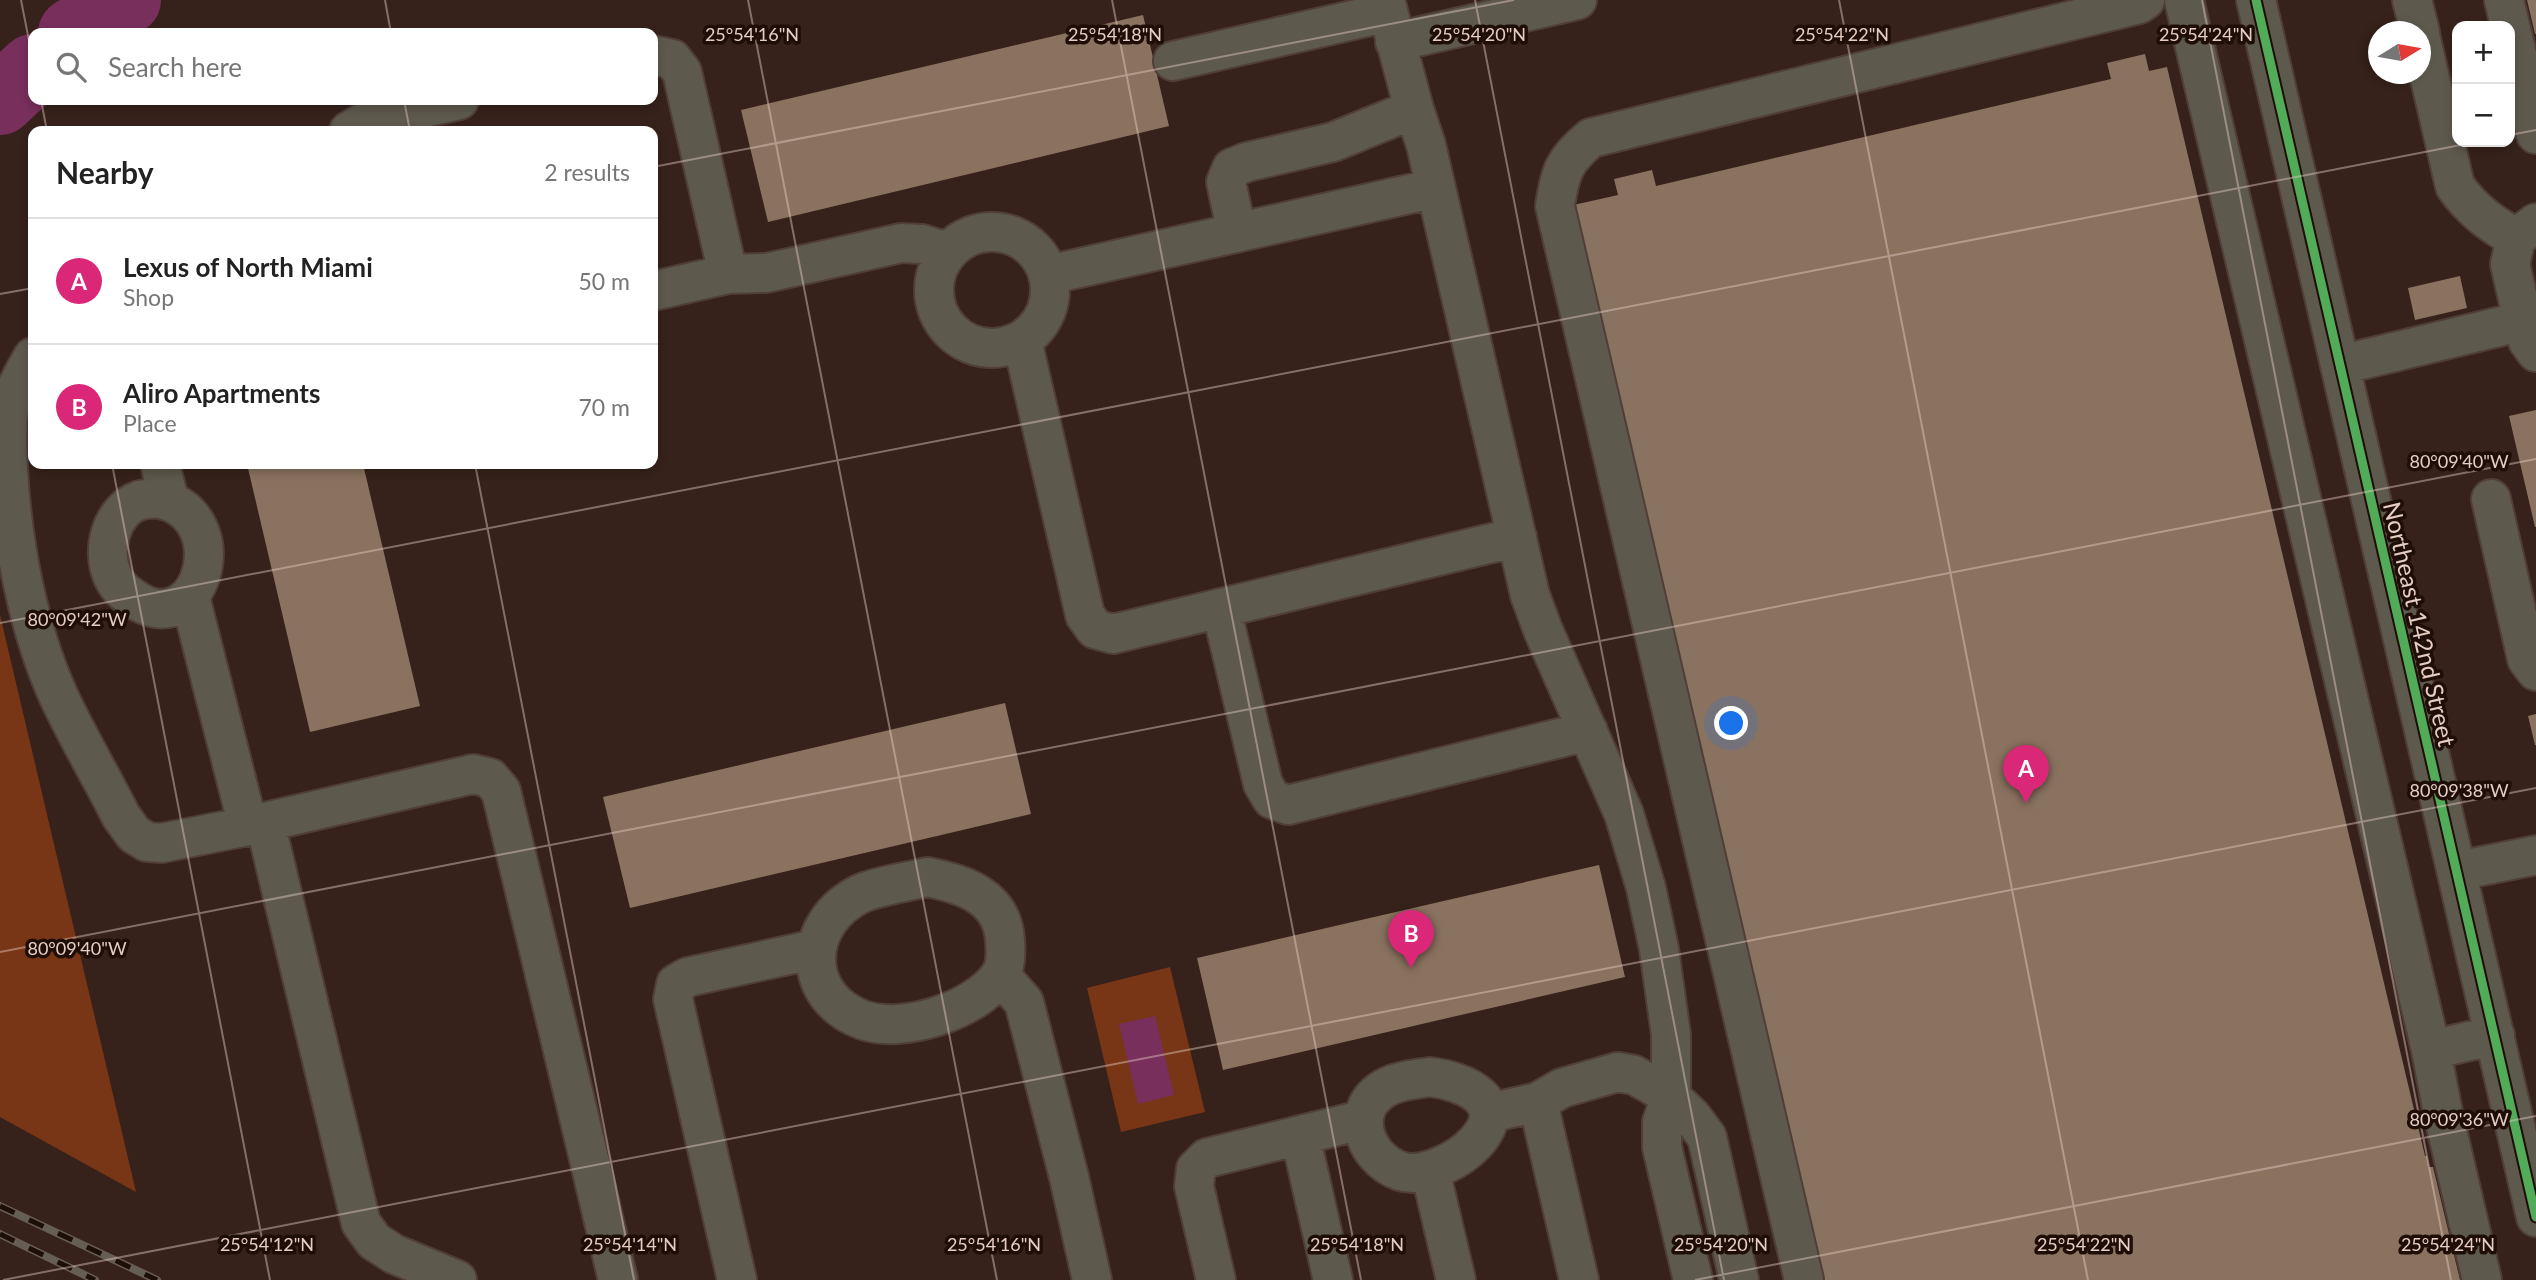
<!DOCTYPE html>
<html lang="en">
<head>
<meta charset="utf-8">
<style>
  :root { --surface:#fff; --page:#f2f2f2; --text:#222; --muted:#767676; --line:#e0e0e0; --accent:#db2777 }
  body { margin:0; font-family:Lato,sans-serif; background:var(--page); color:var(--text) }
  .controls { position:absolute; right:21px; top:21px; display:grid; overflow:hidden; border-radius:14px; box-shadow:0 4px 10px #0003 }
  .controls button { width:63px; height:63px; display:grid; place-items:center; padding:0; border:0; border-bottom:2px solid var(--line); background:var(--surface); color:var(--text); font:35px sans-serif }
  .compass { position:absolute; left:2368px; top:21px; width:63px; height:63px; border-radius:50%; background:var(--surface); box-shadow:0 4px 10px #0003; rotate:79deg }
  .you { position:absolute; left:1732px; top:724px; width:24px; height:24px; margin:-18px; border:5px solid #fff; border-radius:50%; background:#1a73e8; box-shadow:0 0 0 10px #1a73e833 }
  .badge { display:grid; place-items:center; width:46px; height:46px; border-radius:50%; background:var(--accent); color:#fff; font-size:23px; font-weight:700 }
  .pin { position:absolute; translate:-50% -58px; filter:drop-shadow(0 2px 4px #0008) }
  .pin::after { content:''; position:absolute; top:37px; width:24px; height:21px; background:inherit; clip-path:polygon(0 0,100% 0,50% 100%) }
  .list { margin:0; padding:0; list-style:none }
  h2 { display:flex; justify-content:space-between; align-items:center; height:91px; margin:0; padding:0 28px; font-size:30px }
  h2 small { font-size:23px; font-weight:400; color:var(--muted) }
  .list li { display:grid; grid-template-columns:46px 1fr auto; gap:21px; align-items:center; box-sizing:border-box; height:126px; padding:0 28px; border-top:2px solid var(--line) }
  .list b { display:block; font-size:26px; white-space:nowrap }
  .list p { margin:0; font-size:23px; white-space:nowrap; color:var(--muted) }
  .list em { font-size:23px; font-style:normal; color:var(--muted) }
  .icon { flex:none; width:38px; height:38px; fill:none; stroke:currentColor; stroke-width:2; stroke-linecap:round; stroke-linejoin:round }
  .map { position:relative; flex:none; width:2536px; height:1280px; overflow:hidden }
  .search { position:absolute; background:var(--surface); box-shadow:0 4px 10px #0003; left:28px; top:28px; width:630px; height:77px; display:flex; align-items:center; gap:18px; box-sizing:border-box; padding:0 24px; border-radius:14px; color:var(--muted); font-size:26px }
  .panel { position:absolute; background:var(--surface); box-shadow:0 4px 10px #0003; left:28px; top:126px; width:630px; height:343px; border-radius:14px }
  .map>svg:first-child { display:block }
</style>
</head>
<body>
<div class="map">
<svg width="2536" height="1280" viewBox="0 0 2536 1280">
  <rect width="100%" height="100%" fill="#36221a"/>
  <path fill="#783616" d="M 0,615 L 136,1192 L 0,1117 Z
    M 1170,967 L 1205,1112 L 1121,1132 L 1087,988 Z"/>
  <path fill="#782f5c" d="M 1155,1016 L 1174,1095 L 1138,1104 L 1119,1024 Z"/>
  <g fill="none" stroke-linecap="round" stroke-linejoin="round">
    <path stroke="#782f5c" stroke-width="70" d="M 73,33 L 126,0
      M 0,100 L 33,69"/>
  </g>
  <path fill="#8a7260" d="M 2527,0 L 2536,0 L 2536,34 L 2535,34 Z
    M 1143,15 L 1169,126 L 768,222 L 741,110 Z
    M 2145,54 L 2149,71 L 2167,67 L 2425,1156 L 2427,1156 L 2429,1167 L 2433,1167 L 2460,1280 L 1824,1280 L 1569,206 L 1618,195 L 1614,179 L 1652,170 L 1656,186 L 2111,79 L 2107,63 Z
    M 2460,276 L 2467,308 L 2415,320 L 2408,288 Z
    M 2536,410 L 2536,527 L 2535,527 L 2509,416 Z
    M 247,464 L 363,464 L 420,706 L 310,732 Z
    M 1005,703 L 1031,814 L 630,908 L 603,797 Z
    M 2536,714 L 2536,745 L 2535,745 L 2528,716 Z
    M 1599,865 L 1625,977 L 1223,1070 L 1197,958 Z"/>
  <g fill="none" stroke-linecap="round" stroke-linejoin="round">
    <defs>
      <path id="minor" d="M 1385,0 L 1414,109 L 1426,145 L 1530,595 L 1543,630 L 1624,814 L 1646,888 L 1659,949 L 1671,1035 L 1671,1097 L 1662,1122 L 1662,1147 L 1693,1280
        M 2184,0 L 2431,1050 L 2443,1113 L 2482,1280
        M 2256,0 L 2536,1217
        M 2412,0 L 2420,32
        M 2504,0 L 2536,134
        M 2420,35 L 2455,186 C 2472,210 2491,224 2516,238
        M 1395,42 L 1577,0
        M 653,55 L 672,59 L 682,72 L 728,274
        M 1173,61 L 1388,12
        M 349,131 L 364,122 L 459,100
        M934 290a58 58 0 1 1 116 0a58 58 0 1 1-116 0Z
        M 1237,233 L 1226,182 L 1232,168 L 1247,162 L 1333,142 L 1414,109
        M 1048,275 L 1436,188
        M 653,291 L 728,274 L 766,273 L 901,243 L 922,244 L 947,252
        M 2523,321 L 2528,341 L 2536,352
        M 1022,340 L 1085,615 L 1095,629 L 1113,634 L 1517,537
        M 33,357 C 24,373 13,391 9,410 C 6,429 7,450 8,469 C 12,543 28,629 59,697 C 78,738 101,776 121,816 L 134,834 L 147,842 L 162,843 L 248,826 L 473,774 L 490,778 L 501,791 L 618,1280
        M 2340,365 L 2523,321 L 2510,264 L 2516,238 L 2536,223
        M 160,464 L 169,500
        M 156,498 C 237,512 204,639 139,602 C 129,596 118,589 113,577 C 101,551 110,511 140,500 C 145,499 151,499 156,498 Z
        M 2491,499 L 2527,659 L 2536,671
        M 190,597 L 248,826
        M 1221,608 L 1263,784 L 1272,799 L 1288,805 L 1588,731
        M 265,822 L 361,1223 L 374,1241 L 394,1254 L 457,1280
        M 2457,871 L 2536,855
        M 927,877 C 964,884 1003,897 1005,941 C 1006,952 1006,968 999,977 C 974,1011 902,1034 863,1020 C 800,997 802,923 860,894 C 876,886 908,882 927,877 Z
        M 1000,975 L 1024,1002 L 1069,1177 L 1092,1280
        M 2431,1050 L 2495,1035
        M 1430,1077 C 1465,1081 1512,1102 1476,1142 C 1461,1159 1424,1179 1400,1171 C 1362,1157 1347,1106 1389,1086 C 1401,1080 1417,1079 1430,1077 Z
        M 1538,1102 L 1579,1280
        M 1489,1113 L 1538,1102 L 1562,1088 L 1618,1072 L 1634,1075 L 1652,1085 L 1671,1097 L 1692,1117 L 1707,1137 L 1739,1280
        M 1300,1135 L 1333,1280
        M 1430,1170 L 1456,1280
        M 737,1280 L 673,999 L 676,984 L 688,977 L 816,949
        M 1216,1280 L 1194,1186 L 1196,1169 L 1207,1158 L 1362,1120
        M 1804,1280 L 1555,206 C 1560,172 1564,160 1591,138 L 2139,4 L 2145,0"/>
    </defs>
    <use href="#minor" stroke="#503e38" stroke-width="42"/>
    <use href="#minor" stroke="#5e594d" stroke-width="38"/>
    <defs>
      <path id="rail" d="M 0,1206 L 157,1280
        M 0,1234 L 95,1280"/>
    </defs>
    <use href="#rail" stroke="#665e54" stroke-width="8"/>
    <use href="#rail" stroke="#1e0e07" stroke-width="5" stroke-dasharray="16" stroke-linecap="butt"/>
    <defs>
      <path id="cycleway" d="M 2256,0 L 2536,1217"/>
    </defs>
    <use href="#cycleway" stroke="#1e0e07" stroke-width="13"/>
    <use href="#cycleway" stroke="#51ab58" stroke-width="9"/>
  </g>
  <path fill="none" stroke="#e6cdc3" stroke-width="2" stroke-opacity="0.45" d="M 21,0 L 33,61M 385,0 L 391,33M 748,0 L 997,1280M 1112,0 L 1361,1280M 1475,0 L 1724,1280M 1839,0 L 2088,1280M 2202,0 L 2451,1280M 41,100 L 47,131M 404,100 L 410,131M 2510,135 L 2536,130M 653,167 L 1514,0M 0,294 L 33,288M 112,464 L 270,1280M 475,464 L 634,1280M 0,623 L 2476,142M 0,952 L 2536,459M 3,1280 L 2536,788M 1695,1280 L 2536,1116"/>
  <g text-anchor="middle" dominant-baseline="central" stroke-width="7" stroke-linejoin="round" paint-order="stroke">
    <g font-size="24" fill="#e6cdc3" stroke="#1e0e07">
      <text transform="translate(2420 624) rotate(77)">Northeast 142nd Street</text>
    </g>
  </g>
  <g font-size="18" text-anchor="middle" fill="#e6cdc3" stroke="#1e0e07" stroke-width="7" stroke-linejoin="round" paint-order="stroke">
    <text x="752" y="41">25°54'16"N</text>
    <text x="1115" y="41">25°54'18"N</text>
    <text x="1479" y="41">25°54'20"N</text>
    <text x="1842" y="41">25°54'22"N</text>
    <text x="2206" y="41">25°54'24"N</text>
    <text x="2459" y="468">80°09'40"W</text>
    <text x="77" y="626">80°09'42"W</text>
    <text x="2459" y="797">80°09'38"W</text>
    <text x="77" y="955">80°09'40"W</text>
    <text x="2459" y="1126">80°09'36"W</text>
    <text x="267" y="1251">25°54'12"N</text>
    <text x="630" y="1251">25°54'14"N</text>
    <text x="994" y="1251">25°54'16"N</text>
    <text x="1357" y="1251">25°54'18"N</text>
    <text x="1721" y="1251">25°54'20"N</text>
    <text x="2084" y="1251">25°54'22"N</text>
    <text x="2448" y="1251">25°54'24"N</text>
  </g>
</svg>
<div class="controls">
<button>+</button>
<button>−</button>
</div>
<svg class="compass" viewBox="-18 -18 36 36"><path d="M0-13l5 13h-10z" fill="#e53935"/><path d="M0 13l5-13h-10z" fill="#767676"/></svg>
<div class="you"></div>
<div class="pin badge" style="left:2026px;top:803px">A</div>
<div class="pin badge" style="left:1411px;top:968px">B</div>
<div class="search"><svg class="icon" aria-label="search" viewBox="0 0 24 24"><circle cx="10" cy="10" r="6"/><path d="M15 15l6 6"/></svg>Search here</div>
<section class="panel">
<h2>Nearby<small>2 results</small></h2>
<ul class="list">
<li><span class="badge">A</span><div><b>Lexus of North Miami</b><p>Shop</p></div><em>50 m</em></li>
<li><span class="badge">B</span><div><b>Aliro Apartments</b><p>Place</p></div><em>70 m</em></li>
</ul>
</section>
</div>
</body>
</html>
